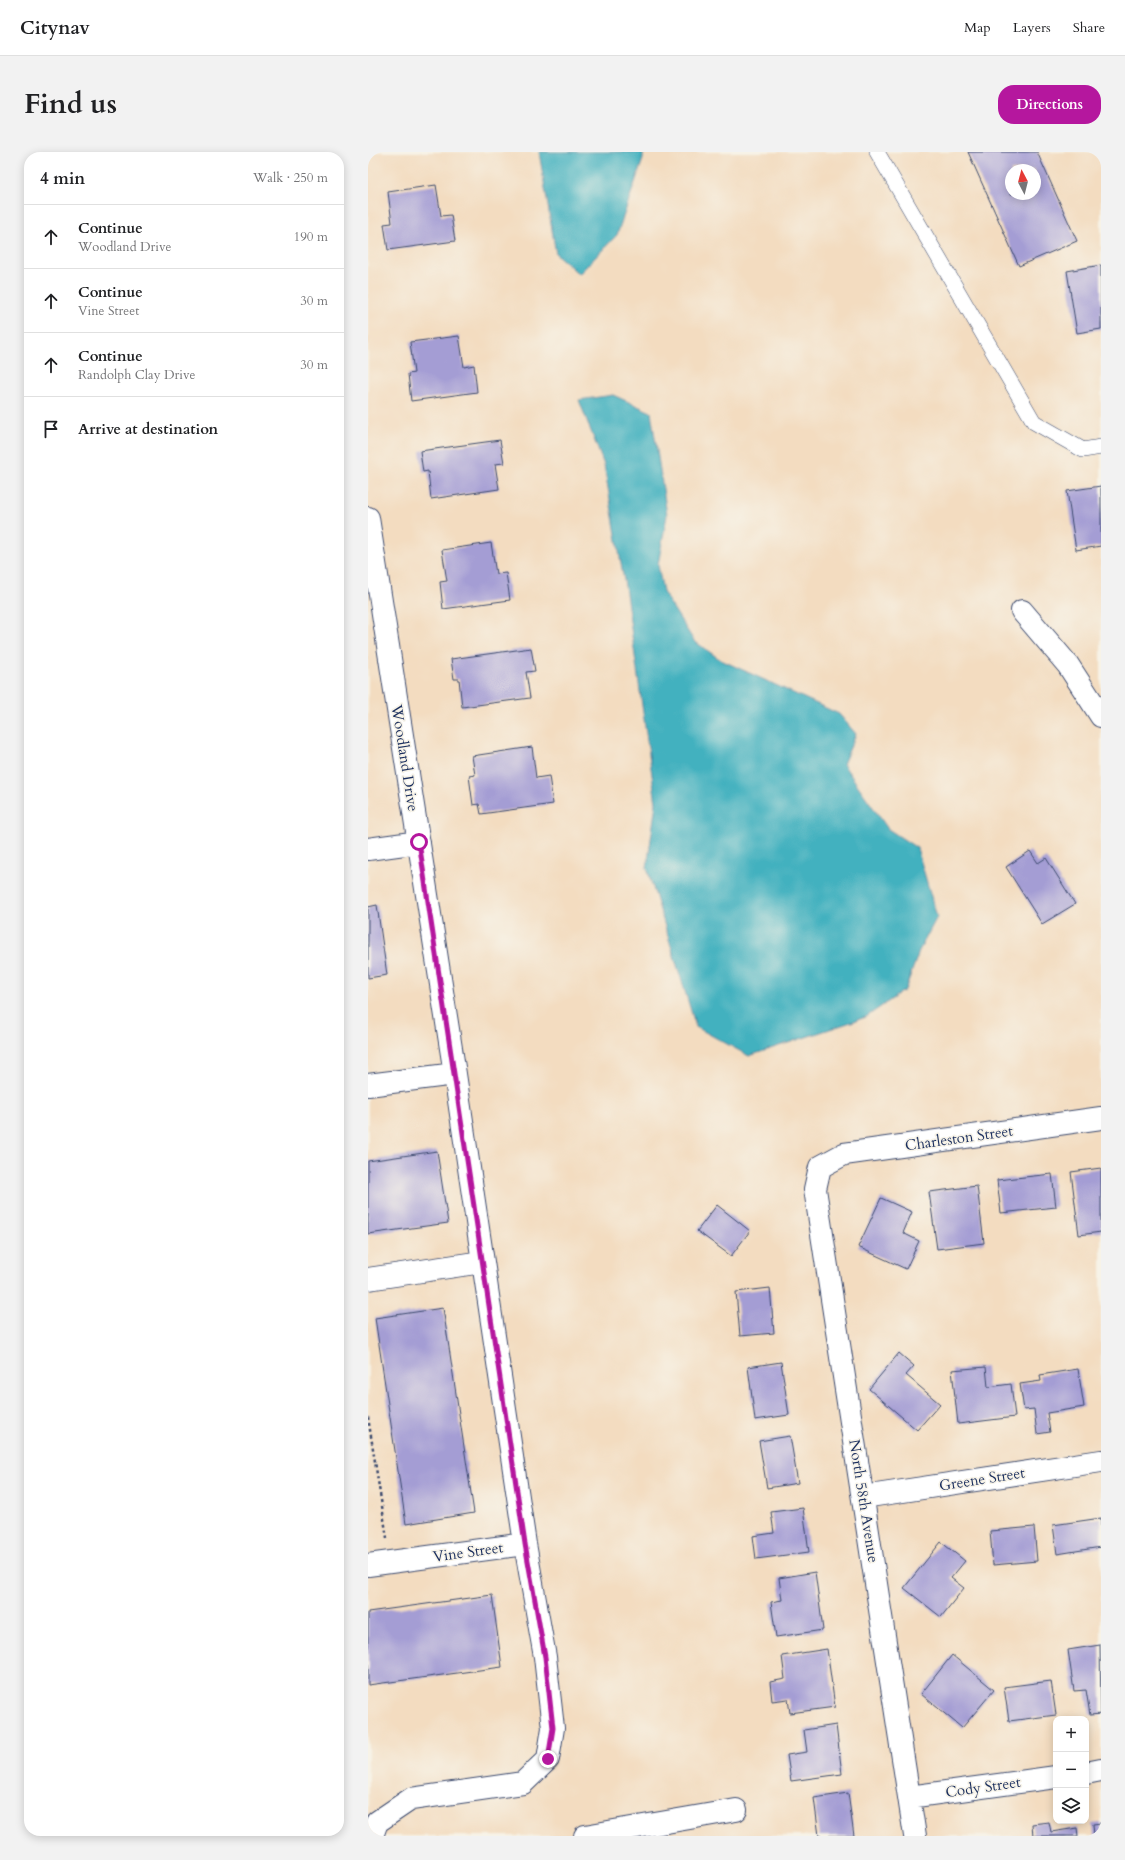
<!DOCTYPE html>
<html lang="en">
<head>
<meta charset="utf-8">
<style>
  :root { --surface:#fff; --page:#f2f2f2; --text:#202124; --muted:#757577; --line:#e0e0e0; --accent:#b5179e }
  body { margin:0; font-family:Cardo,serif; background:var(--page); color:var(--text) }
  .controls { position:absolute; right:12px; bottom:12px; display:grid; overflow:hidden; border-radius:8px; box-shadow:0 2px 10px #0003 }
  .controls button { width:36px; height:36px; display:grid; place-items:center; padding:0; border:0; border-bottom:1px solid var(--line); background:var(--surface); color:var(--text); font:20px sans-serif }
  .compass { position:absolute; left:637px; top:12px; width:36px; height:36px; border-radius:50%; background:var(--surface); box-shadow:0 2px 10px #0003; rotate:353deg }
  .stop { position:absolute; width:12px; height:12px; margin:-9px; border:3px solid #b5179e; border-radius:50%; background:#fff }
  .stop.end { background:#b5179e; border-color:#fff; box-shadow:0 1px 4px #0008 }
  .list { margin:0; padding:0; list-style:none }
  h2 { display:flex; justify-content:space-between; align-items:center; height:52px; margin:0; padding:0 16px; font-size:17px }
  h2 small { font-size:13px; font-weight:400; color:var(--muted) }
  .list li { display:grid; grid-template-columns:26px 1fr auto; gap:12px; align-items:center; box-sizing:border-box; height:64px; padding:0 16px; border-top:1px solid var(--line) }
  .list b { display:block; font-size:15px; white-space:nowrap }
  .list p { margin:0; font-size:13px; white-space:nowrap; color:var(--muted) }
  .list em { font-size:13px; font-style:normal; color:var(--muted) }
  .icon { flex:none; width:22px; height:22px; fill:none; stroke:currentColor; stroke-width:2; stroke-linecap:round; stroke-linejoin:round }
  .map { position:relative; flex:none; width:733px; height:1684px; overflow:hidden; border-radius:16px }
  header { display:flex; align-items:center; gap:24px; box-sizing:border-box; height:56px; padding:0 20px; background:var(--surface); border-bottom:1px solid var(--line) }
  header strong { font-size:19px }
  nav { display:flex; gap:22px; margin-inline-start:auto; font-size:14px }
  .intro { display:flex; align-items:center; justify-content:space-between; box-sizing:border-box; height:96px; padding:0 24px }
  h1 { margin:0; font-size:28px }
  .button { padding:10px 18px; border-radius:16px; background:var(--accent); color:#fff; font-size:14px; font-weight:700 }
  main { display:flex; gap:24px; padding:0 24px }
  aside { flex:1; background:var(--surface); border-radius:16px; box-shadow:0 2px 10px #0003 }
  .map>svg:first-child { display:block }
</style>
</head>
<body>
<header>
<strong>Citynav</strong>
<nav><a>Map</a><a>Layers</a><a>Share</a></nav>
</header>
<div class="intro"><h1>Find us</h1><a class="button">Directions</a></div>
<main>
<aside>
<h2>4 min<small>Walk · 250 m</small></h2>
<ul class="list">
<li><svg class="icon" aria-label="ahead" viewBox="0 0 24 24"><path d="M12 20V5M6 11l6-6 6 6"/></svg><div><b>Continue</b><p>Woodland Drive</p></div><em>190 m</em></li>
<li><svg class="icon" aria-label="ahead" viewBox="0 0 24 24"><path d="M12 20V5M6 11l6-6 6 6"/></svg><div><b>Continue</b><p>Vine Street</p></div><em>30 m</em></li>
<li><svg class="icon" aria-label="ahead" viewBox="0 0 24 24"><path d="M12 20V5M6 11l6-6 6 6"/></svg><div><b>Continue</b><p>Randolph Clay Drive</p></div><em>30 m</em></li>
<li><svg class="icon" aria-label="arrive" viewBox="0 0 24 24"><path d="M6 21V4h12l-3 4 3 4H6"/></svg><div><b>Arrive at destination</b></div></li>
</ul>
</aside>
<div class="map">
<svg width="733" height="1684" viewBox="0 0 733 1684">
  <rect width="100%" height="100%" fill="#f7f3e8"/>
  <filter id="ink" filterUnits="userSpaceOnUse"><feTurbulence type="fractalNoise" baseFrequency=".025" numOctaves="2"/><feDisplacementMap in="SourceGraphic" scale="8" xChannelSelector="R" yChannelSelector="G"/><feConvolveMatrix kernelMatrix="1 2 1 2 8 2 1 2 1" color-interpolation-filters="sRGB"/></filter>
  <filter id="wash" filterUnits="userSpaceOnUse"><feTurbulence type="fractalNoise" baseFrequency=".012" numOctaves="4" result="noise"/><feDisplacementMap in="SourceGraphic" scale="16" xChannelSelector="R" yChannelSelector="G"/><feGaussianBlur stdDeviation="0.9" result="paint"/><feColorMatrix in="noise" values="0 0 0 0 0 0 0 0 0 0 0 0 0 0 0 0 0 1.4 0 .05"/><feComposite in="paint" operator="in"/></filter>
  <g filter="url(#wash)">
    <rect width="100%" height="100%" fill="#f3dcc0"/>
    <path fill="#43b1bf" stroke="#2f708e" d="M 171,0 L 275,0 L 275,7 L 249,83 L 211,122 L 188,102 Z
      M 245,243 L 283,260 L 299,363 L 290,413 L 295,440 L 326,489 L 353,508 L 471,562 L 488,582 L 475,612 L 520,677 L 549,696 L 569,765 L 552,797 L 537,838 L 498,865 L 381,904 L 328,875 L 279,716 L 288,651 L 257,434 L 236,313 L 211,248 Z"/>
    <g id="blocks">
      <path fill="#a49dd4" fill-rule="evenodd" d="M 600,0 L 669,0 L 709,89 L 651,114 ZM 643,18 L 667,18 L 667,42 L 643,42 Z
        M 68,33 L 73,64 L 83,63 L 87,89 L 20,98 L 16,72 L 24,71 L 20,40 Z
        M 733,113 L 733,177 L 709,181 L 699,119 Z
        M 91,184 L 96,215 L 106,213 L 109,240 L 43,249 L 40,222 L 46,221 L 42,190 Z
        M 132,288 L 136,311 L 127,312 L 131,337 L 63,347 L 60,319 L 55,320 L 52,299 Z
        M 733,334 L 733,394 L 708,398 L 699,339 Z
        M 123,391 L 128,422 L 138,421 L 142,448 L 75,457 L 72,430 L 79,429 L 74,398 Z
        M 163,496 L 167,519 L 158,520 L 162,546 L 94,555 L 91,527 L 86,527 L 83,507 Z
        M 164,595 L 168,626 L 181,624 L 185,652 L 113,662 L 111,652 L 105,653 L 101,624 L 107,623 L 104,604 Z
        M 662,699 L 670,711 L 678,706 L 707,752 L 674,772 L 638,715 Z
        M 9,753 L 19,823 L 0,826 L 0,755 Z
        M 69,999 L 80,1071 L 0,1082 L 0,1009 Z
        M 733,1016 L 733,1080 L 711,1083 L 703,1020 Z
        M 684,1022 L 688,1055 L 633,1061 L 629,1028 Z
        M 609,1034 L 616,1091 L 569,1097 L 561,1040 Z
        M 513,1046 L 544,1060 L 535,1081 L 551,1089 L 538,1117 L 490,1095 Z
        M 349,1053 L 382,1079 L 363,1104 L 329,1079 Z
        M 402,1136 L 406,1181 L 372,1184 L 368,1140 Z
        M 75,1156 L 106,1361 L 38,1372 L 7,1166 Z
        M 531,1201 L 546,1214 L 538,1223 L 572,1252 L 549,1278 L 501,1237 Z
        M 413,1210 L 421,1263 L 387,1268 L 380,1215 Z
        M 618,1215 L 620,1235 L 643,1232 L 647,1265 L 590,1272 L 584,1218 Z
        M 710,1217 L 716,1255 L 679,1261 L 682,1280 L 669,1282 L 666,1257 L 656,1258 L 652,1232 L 673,1229 L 672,1223 Z
        M 422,1284 L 430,1331 L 399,1336 L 391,1289 Z
        M 435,1356 L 441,1400 L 388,1407 L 385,1384 L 406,1381 L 403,1360 Z
        M 733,1366 L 733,1395 L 689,1402 L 685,1373 Z
        M 666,1375 L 669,1409 L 625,1413 L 622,1379 Z
        M 573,1390 L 597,1409 L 583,1426 L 596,1436 L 573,1465 L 536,1436 Z
        M 447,1420 L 455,1478 L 408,1485 L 403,1450 L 414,1448 L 411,1426 Z
        M 124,1443 L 134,1515 L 0,1533 L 0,1460 Z
        M 732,1493 L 733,1562 L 722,1563 L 718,1538 L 706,1539 L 700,1498 Z
        M 459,1497 L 467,1555 L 422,1561 L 420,1547 L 404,1549 L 402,1530 L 417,1527 L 414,1504 Z
        M 584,1503 L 626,1538 L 594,1576 L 553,1542 Z
        M 683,1529 L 688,1563 L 641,1569 L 636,1535 Z
        M 468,1573 L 474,1622 L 423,1629 L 419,1603 L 439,1600 L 436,1578 Z
        M 480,1641 L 486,1684 L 451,1684 L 446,1646 Z
        M 681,1670 L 683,1680 L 709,1676 L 710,1684 L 665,1684 L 664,1672 Z
        M 733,1671 L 733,1684 L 726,1684 L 725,1672 Z"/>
    </g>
  </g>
  <g filter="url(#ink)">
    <use href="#blocks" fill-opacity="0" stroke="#3b496d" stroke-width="1"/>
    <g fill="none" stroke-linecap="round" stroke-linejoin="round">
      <defs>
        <path id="lane" d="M 509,0 L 666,270 L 715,298 L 733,295"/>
        <path id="street" d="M 0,366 L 87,922 L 157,1392 L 177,1505 L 185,1576 L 180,1607 L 155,1631 L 43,1647 L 9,1670 L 4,1684
          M 654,459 L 700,513 L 733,564
          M 0,697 L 51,690
          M 0,933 L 87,922
          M 0,1127 L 114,1110
          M 495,1345 L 733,1309
          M 0,1413 L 157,1392
          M 718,1621 L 733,1618
          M 541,1645 L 688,1625
          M 217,1684 L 368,1658
          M 547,1684 L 447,1037 L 452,1015 L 476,1002 L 733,966"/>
      </defs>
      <use href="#lane" stroke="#3b496d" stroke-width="16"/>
      <use href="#street" stroke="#3b496d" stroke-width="24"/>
      <path stroke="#3b496d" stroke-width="2.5" stroke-dasharray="3 3" stroke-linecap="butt" d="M 0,1265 L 19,1386"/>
      <use href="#lane" stroke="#fff" stroke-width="15"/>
      <use href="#street" stroke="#fff" stroke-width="22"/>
    </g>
  </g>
  <g fill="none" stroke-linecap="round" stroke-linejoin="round" filter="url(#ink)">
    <path stroke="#b5179e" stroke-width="5" d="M 51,690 L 157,1392 L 177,1505 L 185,1576 L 180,1607"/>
  </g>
  <g text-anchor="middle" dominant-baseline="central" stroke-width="3" stroke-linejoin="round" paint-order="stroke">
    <g font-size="15" fill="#1b2f5e" stroke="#f7f3e8">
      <text transform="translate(37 606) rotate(81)">Woodland Drive</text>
      <text transform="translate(591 986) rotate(-8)">Charleston Street</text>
      <text transform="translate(614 1327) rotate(-9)">Greene Street</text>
      <text transform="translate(496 1349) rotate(81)">North 58th Avenue</text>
      <text transform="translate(100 1400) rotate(-8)">Vine Street</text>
      <text transform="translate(615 1635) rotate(-8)">Cody Street</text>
    </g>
  </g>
</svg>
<div class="controls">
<button>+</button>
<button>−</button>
<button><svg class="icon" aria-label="layers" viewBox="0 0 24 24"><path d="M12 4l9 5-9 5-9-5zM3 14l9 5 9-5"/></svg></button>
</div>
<svg class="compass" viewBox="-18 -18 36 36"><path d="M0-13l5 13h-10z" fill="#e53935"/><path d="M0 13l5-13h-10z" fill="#757577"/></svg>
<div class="stop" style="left:51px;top:690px"></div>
<div class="stop end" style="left:180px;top:1607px"></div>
</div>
</main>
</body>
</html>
